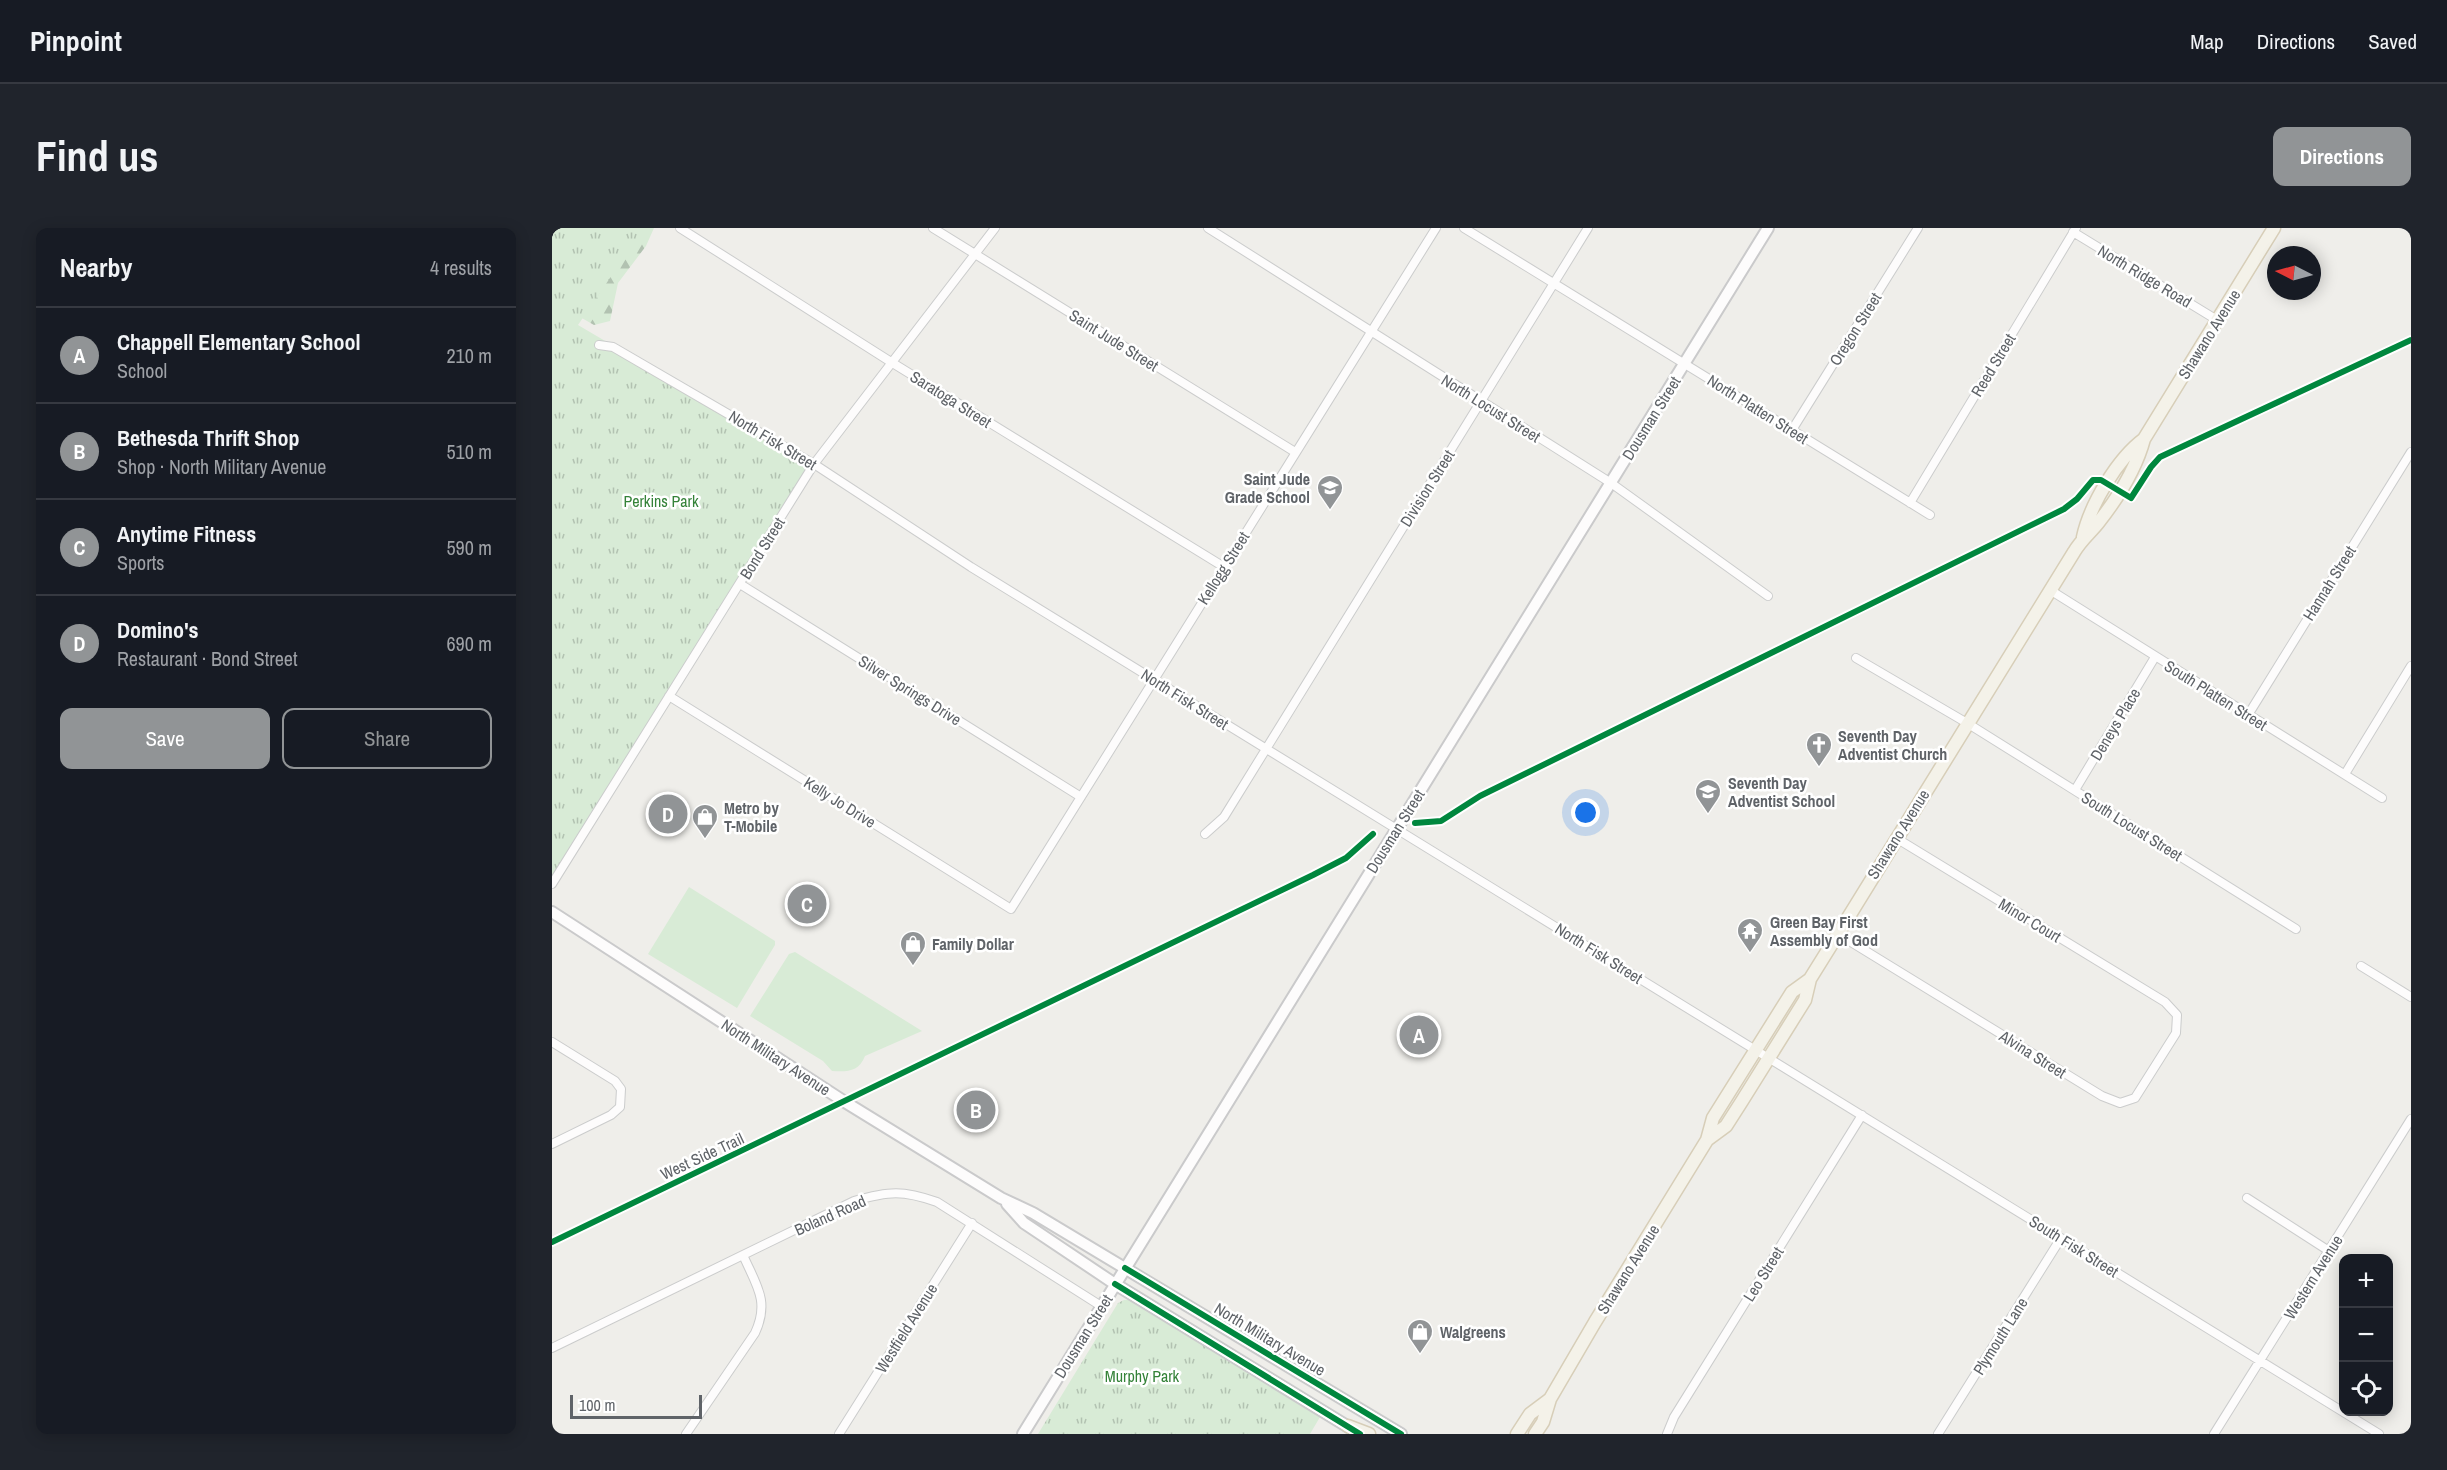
<!DOCTYPE html>
<html lang="en">
<head>
<meta charset="utf-8">
<style>
  :root { --surface:#171b24; --page:#20242c; --text:#f1f3f6; --muted:#9ea1a6; --line:#363941; --accent:#919496 }
  body { margin:0; font-family:"Archivo Narrow",sans-serif; background:var(--page); color:var(--text) }
  .controls { position:absolute; right:18px; bottom:18px; display:grid; overflow:hidden; border-radius:12px; box-shadow:0 3px 15px #0003 }
  .controls button { width:54px; height:54px; display:grid; place-items:center; padding:0; border:0; border-bottom:2px solid var(--line); background:var(--surface); color:var(--text); font:30px sans-serif }
  .compass { position:absolute; left:1715px; top:18px; width:54px; height:54px; border-radius:50%; background:var(--surface); box-shadow:0 3px 15px #0003; rotate:276deg }
  .scale { position:absolute; left:18px; bottom:15px; width:132px; box-sizing:border-box; padding-left:6px; border:3px solid #5f6368; border-top:0; font-size:16px; line-height:21px; white-space:nowrap; color:#5f6368; -webkit-text-stroke:4px #fff; paint-order:stroke }
  .you { position:absolute; left:1034px; top:585px; width:21px; height:21px; margin:-15px; border:4px solid #fff; border-radius:50%; background:#1a73e8; box-shadow:0 0 0 9px #1a73e833 }
  .badge { display:grid; place-items:center; width:39px; height:39px; border-radius:50%; background:var(--accent); color:#fff; font-size:20px; font-weight:700 }
  .pin { position:absolute; translate:-50% -50%; border:3px solid #fff; box-shadow:0 2px 6px #0006 }
  .list { margin:0; padding:0; list-style:none }
  h2 { display:flex; justify-content:space-between; align-items:center; height:78px; margin:0; padding:0 24px; font-size:26px }
  h2 small { font-size:20px; font-weight:400; color:var(--muted) }
  .list li { display:grid; grid-template-columns:39px 1fr auto; gap:18px; align-items:center; box-sizing:border-box; height:96px; padding:0 24px; border-top:2px solid var(--line) }
  .list b { display:block; font-size:22px; white-space:nowrap }
  .list p { margin:0; font-size:20px; white-space:nowrap; color:var(--muted) }
  .list em { font-size:20px; font-style:normal; color:var(--muted) }
  .actions { display:flex; gap:12px; padding:18px 24px }
  .actions a { flex:1; padding:14px 0; border:2px solid var(--accent); border-radius:12px; text-align:center; font-size:21px; color:var(--accent) }
  .actions .main { background:var(--accent); color:#fff }
  .icon { flex:none; width:33px; height:33px; fill:none; stroke:currentColor; stroke-width:2; stroke-linecap:round; stroke-linejoin:round }
  .map { position:relative; flex:none; width:1859px; height:1206px; overflow:hidden; border-radius:12px }
  header { display:flex; align-items:center; gap:36px; box-sizing:border-box; height:84px; padding:0 30px; background:var(--surface); border-bottom:2px solid var(--line) }
  header strong { font-size:28px }
  nav { display:flex; gap:33px; margin-inline-start:auto; font-size:21px }
  .intro { display:flex; align-items:center; justify-content:space-between; box-sizing:border-box; height:144px; padding:0 36px }
  h1 { margin:0; font-size:42px }
  .button { padding:15px 27px; border-radius:12px; background:var(--accent); color:#fff; font-size:21px; font-weight:700 }
  main { display:flex; gap:36px; padding:0 36px }
  aside { flex:1; background:var(--surface); border-radius:12px; box-shadow:0 3px 15px #0003 }
  .map>svg:first-child { display:block }
</style>
</head>
<body>
<header>
<strong>Pinpoint</strong>
<nav><a>Map</a><a>Directions</a><a>Saved</a></nav>
</header>
<div class="intro"><h1>Find us</h1><a class="button">Directions</a></div>
<main>
<aside>
<h2>Nearby<small>4 results</small></h2>
<ul class="list">
<li><span class="badge">A</span><div><b>Chappell Elementary School</b><p>School</p></div><em>210 m</em></li>
<li><span class="badge">B</span><div><b>Bethesda Thrift Shop</b><p>Shop · North Military Avenue</p></div><em>510 m</em></li>
<li><span class="badge">C</span><div><b>Anytime Fitness</b><p>Sports</p></div><em>590 m</em></li>
<li><span class="badge">D</span><div><b>Domino's</b><p>Restaurant · Bond Street</p></div><em>690 m</em></li>
</ul>
<div class="actions"><a class="main">Save</a><a>Share</a></div>
</aside>
<div class="map">
<svg width="1859" height="1206" viewBox="0 0 1859 1206">
  <defs>
    <pattern id="forest-firs" width="22" height="20" patternUnits="userSpaceOnUse" patternTransform="scale(1.5)"><rect width="22" height="20" fill="#d8ebd6"/><path d="M5 1l3.5 6h-7zM16 11l3.5 6h-7z" fill="#b2c2b1"/></pattern>
    <pattern id="park-tufts" width="24" height="20" patternUnits="userSpaceOnUse" patternTransform="scale(1.5)"><rect width="24" height="20" fill="#d8ebd6"/><path d="M3 7l-1-3M5 7V3M7 7l1-3M15 17l-1-3M17 17v-4M19 17l1-3" fill="none" stroke="#b2c2b1"/></pattern>
  </defs>
  <rect width="100%" height="100%" fill="#efeeea"/>
  <path fill="#d8ebd6" d="M 137,659 L 223,713 L 223,717 L 185,780 L 96,726 Z
    M 243,724 L 370,803 L 313,828 C 307,844 295,844 280,843 L 271,833 L 198,788 L 237,726 Z"/>
  <path fill="url(#forest-firs)" d="M 0,0 L 102,0 L 94,18 L 66,55 L 58,93 L 42,97 L 0,73 Z"/>
  <path fill="url(#park-tufts)" d="M 0,0 L 92,0 L 26,97 L 262,236 L 0,656 Z
    M 572,1072 L 577,1072 L 768,1189 L 758,1206 L 486,1206 L 566,1075 Z"/>
  <g fill="none" stroke-linecap="round" stroke-linejoin="round">
    <defs>
      <path id="street" d="M 128,0 L 339,134 L 672,339
        M 381,0 L 743,224
        M 656,0 L 1059,255 L 1216,368
        M 912,0 L 1378,287
        M 1521,4 L 1665,92
        M 47,117 L 61,119 L 262,236 L 419,339 L 1827,1206
        M 1240,202 L 1366,0
        M 1358,275 L 1524,0
        M 188,356 L 529,569
        M 1498,362 L 1830,570
        M 1304,430 L 1415,495 L 1744,701
        M 117,468 L 459,681 L 884,0
        M 1696,487 L 1859,224
        M 1793,546 L 1859,438
        M 1523,562 L 1603,429
        M 653,606 L 672,589 L 1036,0
        M 0,656 L 262,236 L 443,0
        M 1286,706 L 1550,868 L 1568,875 L 1583,870 L 1624,805 L 1625,787 L 1613,774 L 1344,610
        M 1809,738 L 1859,769
        M 0,814 L 63,853 L 69,861 L 68,879 L 59,887 L 0,916
        M 1695,970 L 1777,1023
        M 0,1120 L 302,973 C 337,963 351,962 385,974 L 549,1078
        M 134,1206 L 203,1105 C 218,1073 204,1057 191,1027
        M 287,1206 L 420,995
        M 1115,1206 L 1122,1189 L 1310,887
        M 1386,1206 L 1509,1010
        M 1662,1206 L 1859,891"/>
      <path id="secondary" d="M 0,684 L 293,874 L 449,970 L 481,985 L 849,1206
        M 455,976 L 472,995 L 563,1056 L 803,1203
        M 471,1206 L 1216,0"/>
      <path id="primary" d="M 1531,309 C 1538,277 1565,231 1592,211
        M 1155,912 L 1174,898 L 1190,873 L 1253,772 L 1258,751 L 1286,706 L 1522,324 C 1529,312 1538,305 1546,295 C 1565,271 1584,241 1592,211 L 1722,0
        M 796,1198 L 817,1206
        M 965,1206 L 978,1186 L 998,1171
        M 983,1206 L 991,1194 L 998,1171 L 1043,1094 L 1155,912 L 1161,890 L 1240,764 L 1258,751"/>
    </defs>
    <use href="#street" stroke="#cbcccc" stroke-width="10"/>
    <use href="#secondary" stroke="#cacacb" stroke-width="14"/>
    <use href="#primary" stroke="#d7ceb8" stroke-width="15"/>
    <use href="#street" stroke="#fdfcfc" stroke-width="8"/>
    <use href="#secondary" stroke="#fdfcfc" stroke-width="10"/>
    <use href="#primary" stroke="#f4f2e9" stroke-width="12"/>
    <defs>
      <path id="cycleway" d="M 863,595 L 889,593 L 928,568 L 1512,281 L 1525,271 L 1541,252 L 1549,252 L 1579,270 L 1599,239 L 1608,229 L 1859,112
        M 0,1014 L 761,647 L 794,630 L 821,606
        M 573,1040 L 849,1206
        M 563,1056 L 808,1206"/>
    </defs>
    <use href="#cycleway" stroke="#fff" stroke-width="10"/>
    <use href="#cycleway" stroke="#00873e" stroke-width="6"/>
  </g>
  <defs>
    <symbol id="school-pin" viewBox="-11 -11 22 30"><path d="M0 17L-7.5 6A9.5 9.5 0 1 1 7.5 6Z" fill="#919496" stroke="#fff"/><path d="M0-5L7-2L0 1L-7-2ZM-4 1L0 2.5L4 1V4Q0 6-4 4Z" fill="#fff"/></symbol>
    <symbol id="church-pin" viewBox="-11 -11 22 30"><path d="M0 17L-7.5 6A9.5 9.5 0 1 1 7.5 6Z" fill="#919496" stroke="#fff"/><path d="M-1.2-6h2.4v3.5h3.3v2.4h-3.3V6h-2.4V-.1h-3.3v-2.4h3.3Z" fill="#fff"/></symbol>
    <symbol id="shop-pin" viewBox="-11 -11 22 30"><path d="M0 17L-7.5 6A9.5 9.5 0 1 1 7.5 6Z" fill="#919496" stroke="#fff"/><path d="M-5-2.5h2.3a2.7 3.5 0 0 1 5.4 0H5L5.5 6h-11ZM-1.5-2.5h3a1.5 2.3 0 0 0-3 0Z" fill="#fff"/></symbol>
    <symbol id="temple-pin" viewBox="-11 -11 22 30"><path d="M0 17L-7.5 6A9.5 9.5 0 1 1 7.5 6Z" fill="#919496" stroke="#fff"/><path d="M0-6L5-2H3V0L6.5 2.5H4V6H1.5V3h-3V6H-4V2.5H-6.5L-3 0V-2H-5Z" fill="#fff"/></symbol>
  </defs>
  <g fill-rule="evenodd">
    <use href="#school-pin" x="763" y="245" width="30" height="40"/>
    <use href="#church-pin" x="1252" y="502" width="30" height="40"/>
    <use href="#school-pin" x="1141" y="549" width="30" height="40"/>
    <use href="#shop-pin" x="138" y="574" width="30" height="40"/>
    <use href="#temple-pin" x="1183" y="688" width="30" height="40"/>
    <use href="#shop-pin" x="346" y="701" width="30" height="40"/>
    <use href="#shop-pin" x="853" y="1089" width="30" height="40"/>
  </g>
  <g text-anchor="middle" dominant-baseline="central" stroke-width="5" stroke-linejoin="round" paint-order="stroke">
    <g font-size="16" fill="#5f6368" stroke="#fff">
      <text transform="translate(1593 48) rotate(31)">North Ridge Road</text>
      <text transform="translate(1303 101) rotate(-58)">Oregon Street</text>
      <text transform="translate(1657 106) rotate(-58)">Shawano Avenue</text>
      <text transform="translate(562 112) rotate(32)">Saint Jude Street</text>
      <text transform="translate(1441 137) rotate(-59)">Reed Street</text>
      <text transform="translate(399 171) rotate(32)">Saratoga Street</text>
      <text transform="translate(939 180) rotate(32)">North Locust Street</text>
      <text transform="translate(1206 181) rotate(32)">North Platten Street</text>
      <text transform="translate(1099 190) rotate(-58)">Dousman Street</text>
      <text transform="translate(221 212) rotate(31)">North Fisk Street</text>
      <text transform="translate(875 260) rotate(-58)">Division Street</text>
      <text transform="translate(210 320) rotate(-58)">Bond Street</text>
      <text transform="translate(671 340) rotate(-58)">Kellogg Street</text>
      <text transform="translate(1777 355) rotate(-58)">Hannah Street</text>
      <text transform="translate(358 462) rotate(32)">Silver Springs Drive</text>
      <text transform="translate(1664 467) rotate(32)">South Platten Street</text>
      <text transform="translate(633 471) rotate(32)">North Fisk Street</text>
      <text transform="translate(1563 496) rotate(-59)">Deneys Place</text>
      <text transform="translate(288 574) rotate(32)">Kelly Jo Drive</text>
      <text transform="translate(1580 598) rotate(32)">South Locust Street</text>
      <text transform="translate(843 603) rotate(-58)">Dousman Street</text>
      <text transform="translate(1346 606) rotate(-58)">Shawano Avenue</text>
      <text transform="translate(1478 692) rotate(31)">Minor Court</text>
      <text transform="translate(1047 725) rotate(32)">North Fisk Street</text>
      <text transform="translate(1481 826) rotate(32)">Alvina Street</text>
      <text transform="translate(224 829) rotate(33)">North Military Avenue</text>
      <text transform="translate(150 928) rotate(-25)">West Side Trail</text>
      <text transform="translate(278 987) rotate(-24)">Boland Road</text>
      <text transform="translate(1522 1018) rotate(32)">South Fisk Street</text>
      <text transform="translate(1076 1041) rotate(-58)">Shawano Avenue</text>
      <text transform="translate(1211 1046) rotate(-58)">Leo Street</text>
      <text transform="translate(1761 1049) rotate(-58)">Western Avenue</text>
      <text transform="translate(354 1100) rotate(-58)">Westfield Avenue</text>
      <text transform="translate(531 1108) rotate(-58)">Dousman Street</text>
      <text transform="translate(1448 1108) rotate(-58)">Plymouth Lane</text>
      <text transform="translate(718 1111) rotate(31)">North Military Avenue</text>
    </g>
    <g font-size="16" font-weight="bold" fill="#5f6368" stroke="#fff" text-anchor="start">
      <text x="758" y="251" text-anchor="end">Saint Jude<tspan x="758" dy="18">Grade School</tspan></text>
      <text x="1286" y="508">Seventh Day<tspan x="1286" dy="18">Adventist Church</tspan></text>
      <text x="1176" y="555">Seventh Day<tspan x="1176" dy="18">Adventist School</tspan></text>
      <text x="172" y="580">Metro by<tspan x="172" dy="18">T-Mobile</tspan></text>
      <text x="1218" y="694">Green Bay First<tspan x="1218" dy="18">Assembly of God</tspan></text>
      <text x="380" y="716">Family Dollar</text>
      <text x="888" y="1104">Walgreens</text>
    </g>
    <g font-size="16" fill="#348238" stroke="#fff">
      <text x="109" y="273">Perkins Park</text>
      <text x="590" y="1148">Murphy Park</text>
    </g>
  </g>
</svg>
<div class="controls">
<button>+</button>
<button>−</button>
<button><svg class="icon" aria-label="locate" viewBox="0 0 24 24"><circle cx="12" cy="12" r="6"/><path d="M12 2v4M12 18v4M2 12h4M18 12h4"/></svg></button>
</div>
<svg class="compass" viewBox="-18 -18 36 36"><path d="M0-13l5 13h-10z" fill="#e53935"/><path d="M0 13l5-13h-10z" fill="#9ea1a6"/></svg>
<div class="scale">100 m</div>
<div class="you"></div>
<div class="pin badge" style="left:867px;top:807px">A</div>
<div class="pin badge" style="left:424px;top:882px">B</div>
<div class="pin badge" style="left:255px;top:676px">C</div>
<div class="pin badge" style="left:116px;top:586px">D</div>
</div>
</main>
</body>
</html>
